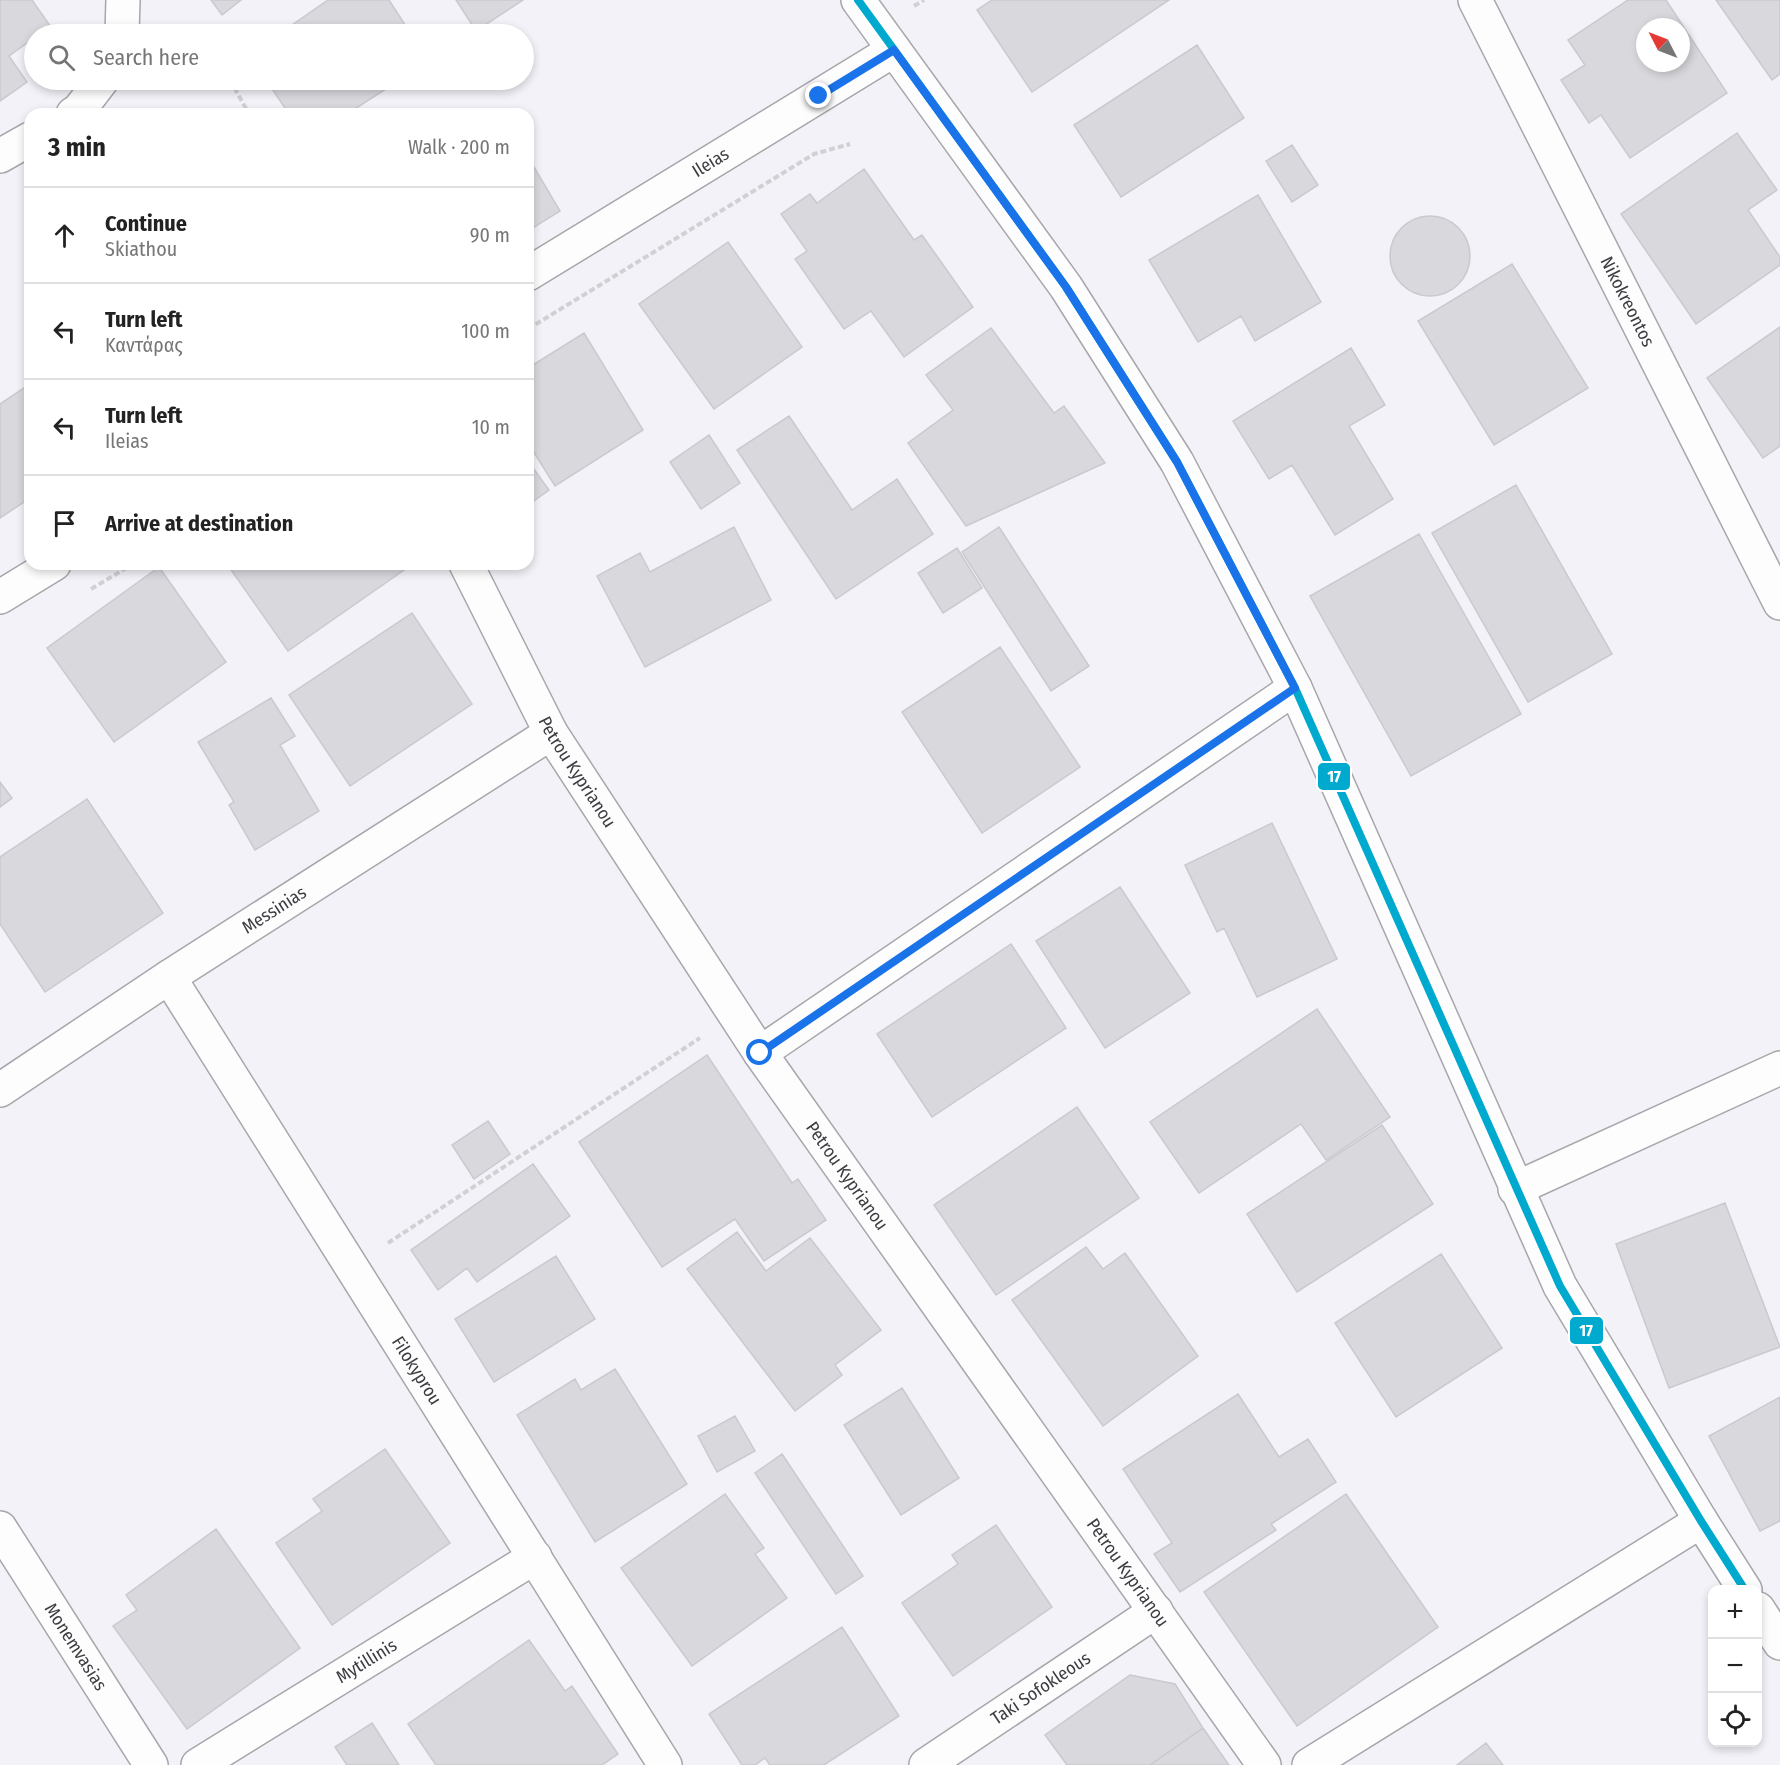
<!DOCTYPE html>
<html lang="en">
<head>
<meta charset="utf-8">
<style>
  :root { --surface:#fff; --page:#f2f2f2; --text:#222; --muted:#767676; --line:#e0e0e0 }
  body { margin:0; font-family:"Fira Sans Condensed",sans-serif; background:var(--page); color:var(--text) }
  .controls { position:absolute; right:18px; bottom:18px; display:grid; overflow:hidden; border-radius:12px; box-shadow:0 3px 9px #0003 }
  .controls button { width:54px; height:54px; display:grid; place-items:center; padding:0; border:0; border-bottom:2px solid var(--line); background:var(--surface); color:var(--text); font:30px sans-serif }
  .compass { position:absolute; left:1636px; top:18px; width:54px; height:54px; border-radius:50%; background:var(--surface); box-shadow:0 3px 9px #0003; rotate:312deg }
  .stop { position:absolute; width:18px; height:18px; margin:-14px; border:4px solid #1a73e8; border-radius:50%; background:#fff }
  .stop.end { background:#1a73e8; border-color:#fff; box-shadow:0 2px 6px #0008 }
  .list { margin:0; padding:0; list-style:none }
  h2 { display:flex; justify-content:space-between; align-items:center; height:78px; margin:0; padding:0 24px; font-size:26px }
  h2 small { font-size:20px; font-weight:400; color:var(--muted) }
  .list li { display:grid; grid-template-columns:39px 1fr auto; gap:18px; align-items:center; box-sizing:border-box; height:96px; padding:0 24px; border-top:2px solid var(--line) }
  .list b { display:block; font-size:22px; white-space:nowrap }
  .list p { margin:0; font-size:20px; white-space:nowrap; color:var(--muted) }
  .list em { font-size:20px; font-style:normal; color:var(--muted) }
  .icon { flex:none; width:33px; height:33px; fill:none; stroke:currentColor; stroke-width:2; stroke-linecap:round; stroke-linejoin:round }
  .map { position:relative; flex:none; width:1780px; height:1765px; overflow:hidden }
  .search { position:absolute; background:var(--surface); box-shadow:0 3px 9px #0003; left:24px; top:24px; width:510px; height:66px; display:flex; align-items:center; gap:15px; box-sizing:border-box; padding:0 21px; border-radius:33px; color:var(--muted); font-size:22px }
  .panel { position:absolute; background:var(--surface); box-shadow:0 3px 9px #0003; left:24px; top:108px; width:510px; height:462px; border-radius:18px }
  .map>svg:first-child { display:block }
</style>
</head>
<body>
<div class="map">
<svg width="1780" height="1765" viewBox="0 0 1780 1765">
  <rect width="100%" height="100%" fill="#f2f2f8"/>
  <path fill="#d8d8dd" stroke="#c9cacf" stroke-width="1.5" fill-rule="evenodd" d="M 0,0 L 32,0 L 51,27 L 40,34 L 34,34 L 34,38 L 9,56 L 27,82 L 0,101 Z
    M 211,0 L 241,0 L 222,15 Z
    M 328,0 L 389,0 L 411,34 L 279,34 Z
    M 456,0 L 523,0 L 476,31 Z
    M 992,0 L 1169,0 L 1032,92 L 977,10 Z
    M 1628,0 L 1666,0 L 1727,93 L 1630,158 L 1601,115 L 1589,123 L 1561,80 L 1585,65 L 1568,40 ZM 1645,27 L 1681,27 L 1681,63 L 1645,63 Z
    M 1716,0 L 1780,0 L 1780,74 L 1772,80 Z
    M 1197,45 L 1244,118 L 1121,197 L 1074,125 Z
    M 266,80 L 400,80 L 347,114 L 289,114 Z
    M 1737,133 L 1777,190 L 1748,210 L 1780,257 L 1780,265 L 1696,324 L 1621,214 Z
    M 1292,145 L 1318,185 L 1292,202 L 1266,161 Z
    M 528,157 L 560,211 L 528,231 Z
    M 864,169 L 914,240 L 922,235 L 973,307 L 904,357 L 871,311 L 844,329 L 795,259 L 807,251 L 781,214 L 810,194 L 817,203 Z
    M 1258,195 L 1321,302 L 1255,341 L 1241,316 L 1198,342 L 1149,260 Z
    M1390 256a40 40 0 1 1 80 0a40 40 0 1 1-80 0Z
    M 728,242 L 802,347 L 714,409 L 639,304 Z
    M 1512,264 L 1588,388 L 1494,445 L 1418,321 Z
    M 1780,327 L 1780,446 L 1763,458 L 1707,378 Z
    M 991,328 L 1054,413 L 1064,406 L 1105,463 L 966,526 L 908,443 L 953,410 L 926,375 Z
    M 584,333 L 643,430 L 555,486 L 528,443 L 528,368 Z
    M 1351,348 L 1385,405 L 1349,426 L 1393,499 L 1335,535 L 1292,465 L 1269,479 L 1233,421 Z
    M 30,384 L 30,498 L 0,518 L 0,404 Z
    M 789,416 L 852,510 L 897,479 L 933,534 L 836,599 L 737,450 Z
    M 709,435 L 740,483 L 701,509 L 670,462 Z
    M 528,461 L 549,490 L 528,505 Z
    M 1516,485 L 1612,654 L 1528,702 L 1432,533 Z
    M 734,527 L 771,600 L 645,667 L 597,576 L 640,553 L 650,572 Z
    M 999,527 L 1089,666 L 1051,691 L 962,552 Z
    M 1419,534 L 1521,714 L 1411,776 L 1310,596 Z
    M 957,548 L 982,588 L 943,613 L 918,573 Z
    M 227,564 L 400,564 L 404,570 L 288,651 Z
    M 159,567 L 226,662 L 114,742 L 47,648 Z
    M 412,613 L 472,704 L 350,786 L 289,695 Z
    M 1000,647 L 1080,767 L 982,833 L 902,712 Z
    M 271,698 L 295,736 L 280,745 L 319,811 L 255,850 L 229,805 L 234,802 L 198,742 Z
    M 0,782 L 12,798 L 0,807 Z
    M 87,799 L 163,913 L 45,992 L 0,924 L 0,857 Z
    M 1272,823 L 1337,959 L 1257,997 L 1224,928 L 1217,932 L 1185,865 Z
    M 1120,887 L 1190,993 L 1105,1048 L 1036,941 Z
    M 1011,944 L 1066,1028 L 932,1117 L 877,1034 Z
    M 1317,1009 L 1390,1117 L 1326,1160 L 1301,1124 L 1199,1193 L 1150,1122 Z
    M 707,1055 L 792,1183 L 798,1179 L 826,1220 L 764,1261 L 735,1219 L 662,1267 L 579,1142 Z
    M 1077,1107 L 1139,1198 L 996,1295 L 934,1205 Z
    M 488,1121 L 510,1154 L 474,1179 L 452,1145 Z
    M 1382,1125 L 1433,1204 L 1297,1292 L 1247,1214 Z
    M 533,1164 L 570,1216 L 477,1282 L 467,1268 L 438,1290 L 411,1250 Z
    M 1725,1203 L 1780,1347 L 1669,1388 L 1616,1244 Z
    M 737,1232 L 766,1271 L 810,1238 L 881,1330 L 835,1365 L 842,1375 L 795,1411 L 687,1269 Z
    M 1086,1247 L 1103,1269 L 1125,1253 L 1198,1356 L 1103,1426 L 1012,1300 Z
    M 1441,1254 L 1502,1348 L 1396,1417 L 1335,1323 Z
    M 556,1256 L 595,1319 L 494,1382 L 455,1319 Z
    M 615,1369 L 687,1484 L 595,1542 L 517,1415 L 575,1379 L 581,1390 Z
    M 902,1388 L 959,1478 L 901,1515 L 844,1425 Z
    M 1238,1394 L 1279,1457 L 1308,1439 L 1336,1482 L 1271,1524 L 1276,1530 L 1180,1592 L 1154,1554 L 1172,1543 L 1123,1469 Z
    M 1780,1397 L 1780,1521 L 1760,1531 L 1709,1436 Z
    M 735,1416 L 755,1451 L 717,1472 L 698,1436 Z
    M 385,1449 L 450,1543 L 332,1625 L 276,1543 L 322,1511 L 313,1499 Z
    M 782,1454 L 863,1576 L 836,1594 L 755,1473 Z
    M 725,1494 L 764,1548 L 755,1554 L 787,1598 L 692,1666 L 621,1568 Z
    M 1346,1494 L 1438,1627 L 1297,1726 L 1204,1592 Z
    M 996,1525 L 1052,1607 L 953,1676 L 902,1603 L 958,1564 L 952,1555 Z
    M 216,1529 L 300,1648 L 187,1729 L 113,1626 L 137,1610 L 126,1595 Z
    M 842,1627 L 899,1716 L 824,1765 L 770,1765 L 765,1758 L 755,1765 L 742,1765 L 709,1714 Z
    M 529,1640 L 565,1691 L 572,1686 L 618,1754 L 602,1765 L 436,1765 L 408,1724 Z
    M 1130,1675 L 1175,1684 L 1203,1728 L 1150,1765 L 1067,1765 L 1045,1735 Z
    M 372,1723 L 399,1765 L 347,1765 L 335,1747 Z
    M 1203,1728 L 1229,1765 L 1150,1765 Z
    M 1486,1743 L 1503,1765 L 1457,1765 Z"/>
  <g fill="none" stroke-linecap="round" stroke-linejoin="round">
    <defs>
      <g id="street">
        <path id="s1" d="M 1475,0 L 1780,603"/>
        <path d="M 122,34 L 123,0"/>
        <path d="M 73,114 L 79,110 L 102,80"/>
        <path d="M 0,156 L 30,139"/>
        <path id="s2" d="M 466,564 L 551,733 L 760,1053 L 1264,1765"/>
        <path id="s3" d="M 169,977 L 665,1765"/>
        <path d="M 760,1053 L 1295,688"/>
        <path id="s4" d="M 0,1090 L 169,977 L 551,733"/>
        <path d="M 1515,1189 L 1780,1068"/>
        <path id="s5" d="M 0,1528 L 151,1765"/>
        <path id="s6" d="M 198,1765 L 535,1557"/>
        <path id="s7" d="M 926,1765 L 1156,1611"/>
        <path d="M 1309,1765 L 1701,1521"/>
      </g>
      <g id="secondary">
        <path d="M 858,0 L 1066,287 L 1177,462 L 1295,688 L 1560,1286 L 1701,1521 L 1745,1590"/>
        <path id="s8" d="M 528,274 L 894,50"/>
        <path d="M 0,597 L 54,564"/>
        <path d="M 1758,1609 L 1780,1643"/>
      </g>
    </defs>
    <use href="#street" stroke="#a7a7ab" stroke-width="36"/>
    <use href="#secondary" stroke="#a7a7ab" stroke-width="36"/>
    <path stroke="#d1d1d4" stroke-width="4" stroke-dasharray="6 3" stroke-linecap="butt" d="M 914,6 L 924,0
      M 230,80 L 249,114
      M 528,329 L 814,154 L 850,144
      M 91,589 L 133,564
      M 388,1243 L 700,1038"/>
    <use href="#street" stroke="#fdfdfe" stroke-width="33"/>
    <use href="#secondary" stroke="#fdfdfe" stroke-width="33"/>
    <defs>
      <path id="bus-1" d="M 858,0 L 1066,287 L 1177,462 L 1295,688 L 1560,1286 L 1701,1521 L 1745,1590"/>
    </defs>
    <use href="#bus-1" stroke="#fff" stroke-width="12"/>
    <use href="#bus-1" stroke="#00a9ce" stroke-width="8"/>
  </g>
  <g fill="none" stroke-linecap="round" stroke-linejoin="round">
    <path stroke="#1a73e8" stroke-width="8" d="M 760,1053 L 1295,688 L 1177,462 L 1066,287 L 894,50 L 819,96"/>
  </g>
  <g text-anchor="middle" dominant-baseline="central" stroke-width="5" stroke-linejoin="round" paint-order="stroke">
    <g font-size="18" fill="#3c3c41" stroke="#fff">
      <text stroke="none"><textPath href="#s8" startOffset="214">Ileias</textPath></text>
      <text stroke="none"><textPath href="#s1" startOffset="338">Nikokreontos</textPath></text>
      <text stroke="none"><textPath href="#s2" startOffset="236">Petrou Kyprianou</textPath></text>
      <text stroke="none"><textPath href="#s4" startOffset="328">Messinias</textPath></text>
      <text stroke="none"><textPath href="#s2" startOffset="722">Petrou Kyprianou</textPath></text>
      <text stroke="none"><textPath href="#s3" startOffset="465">Filokyprou</textPath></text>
      <text stroke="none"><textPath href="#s2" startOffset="1208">Petrou Kyprianou</textPath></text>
      <text stroke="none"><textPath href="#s5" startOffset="141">Monemvasias</textPath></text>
      <text stroke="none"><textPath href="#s6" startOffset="198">Mytillinis</textPath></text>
      <text stroke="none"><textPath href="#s7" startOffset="138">Taki Sofokleous</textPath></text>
    </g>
  </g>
  <g stroke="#fff" stroke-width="2">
    <rect x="1317" y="762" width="34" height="29" rx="6" fill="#00a9ce"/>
    <rect x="1569" y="1316" width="35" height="29" rx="6" fill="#00a9ce"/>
  </g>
  <g font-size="16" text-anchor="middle" font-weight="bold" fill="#fff">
    <text x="1334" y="782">17</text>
    <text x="1586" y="1336">17</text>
  </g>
</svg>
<div class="controls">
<button>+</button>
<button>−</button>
<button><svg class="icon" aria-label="locate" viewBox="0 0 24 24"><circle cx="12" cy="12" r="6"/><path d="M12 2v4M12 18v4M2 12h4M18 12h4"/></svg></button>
</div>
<svg class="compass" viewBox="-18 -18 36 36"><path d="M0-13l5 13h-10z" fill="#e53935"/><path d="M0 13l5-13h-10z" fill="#767676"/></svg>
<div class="stop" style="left:760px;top:1053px"></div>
<div class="stop end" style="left:819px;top:96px"></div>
<div class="search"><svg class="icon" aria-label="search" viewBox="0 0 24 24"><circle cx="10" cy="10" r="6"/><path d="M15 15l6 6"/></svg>Search here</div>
<section class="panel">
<h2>3 min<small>Walk · 200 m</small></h2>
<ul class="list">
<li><svg class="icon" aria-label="ahead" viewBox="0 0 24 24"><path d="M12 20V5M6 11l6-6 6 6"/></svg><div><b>Continue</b><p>Skiathou</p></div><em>90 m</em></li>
<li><svg class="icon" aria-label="left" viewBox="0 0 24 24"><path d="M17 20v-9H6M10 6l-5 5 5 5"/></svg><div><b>Turn left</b><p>Καντάρας</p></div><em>100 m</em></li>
<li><svg class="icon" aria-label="left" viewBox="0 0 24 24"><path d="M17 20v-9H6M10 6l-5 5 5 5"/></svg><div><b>Turn left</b><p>Ileias</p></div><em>10 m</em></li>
<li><svg class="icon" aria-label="arrive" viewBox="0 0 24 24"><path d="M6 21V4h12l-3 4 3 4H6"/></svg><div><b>Arrive at destination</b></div></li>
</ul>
</section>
</div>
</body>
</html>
